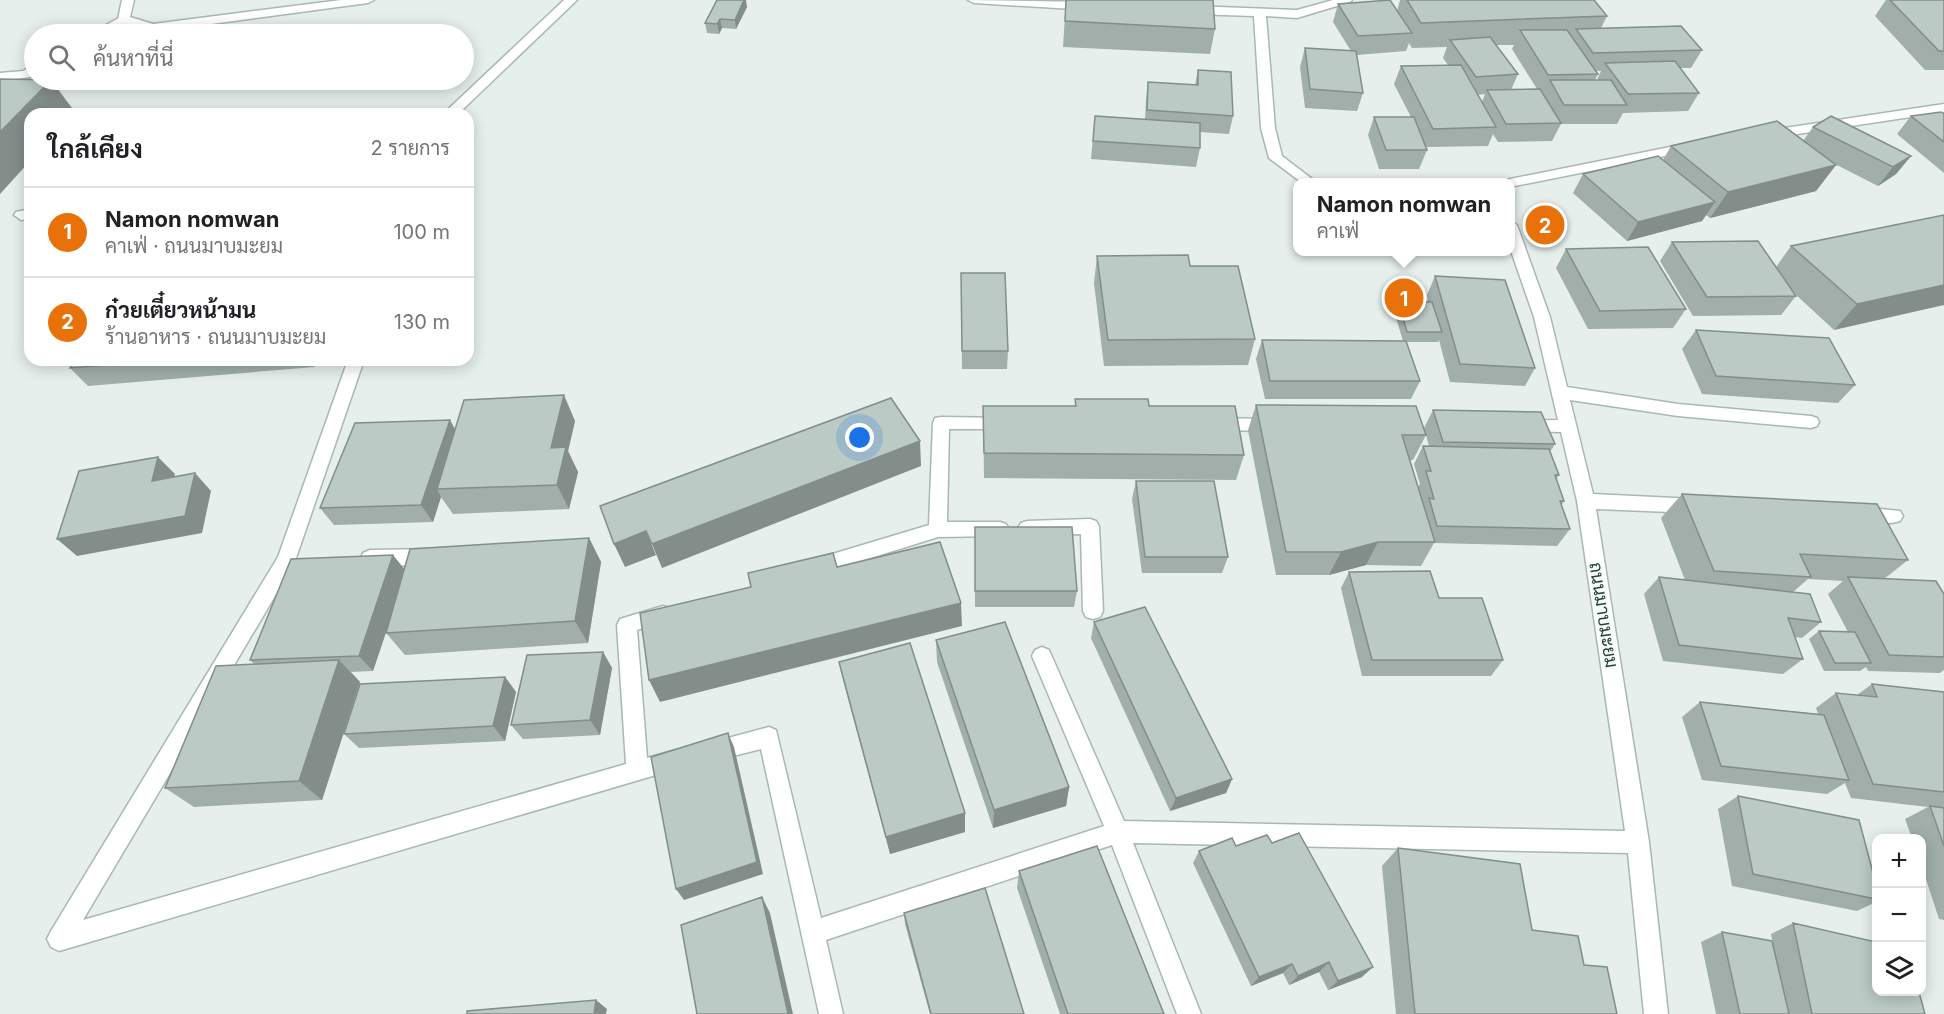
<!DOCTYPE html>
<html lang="th">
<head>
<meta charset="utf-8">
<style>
  :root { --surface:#fff; --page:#f2f2f2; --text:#202124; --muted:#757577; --line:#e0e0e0; --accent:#7f4e3f }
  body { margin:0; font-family:Inter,Sarabun,sans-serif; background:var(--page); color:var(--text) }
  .controls { position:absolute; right:18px; bottom:18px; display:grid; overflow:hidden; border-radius:12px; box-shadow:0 3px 15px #0003 }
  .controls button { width:54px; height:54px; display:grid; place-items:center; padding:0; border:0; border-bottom:2px solid var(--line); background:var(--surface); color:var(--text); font:30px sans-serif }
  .you { position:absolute; left:860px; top:438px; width:21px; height:21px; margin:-15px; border:4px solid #fff; border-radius:50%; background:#1a73e8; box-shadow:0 0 0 9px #1a73e833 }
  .badge { display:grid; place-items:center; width:39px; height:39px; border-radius:50%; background:var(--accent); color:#fff; font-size:20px; font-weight:700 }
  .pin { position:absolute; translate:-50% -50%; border:3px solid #fff; box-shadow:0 2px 6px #0006 }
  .popup { position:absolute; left:1293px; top:178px; width:222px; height:78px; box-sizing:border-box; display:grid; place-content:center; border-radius:12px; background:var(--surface); filter:drop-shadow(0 2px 4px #0005); font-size:20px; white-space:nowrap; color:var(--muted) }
  .popup b { font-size:22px; color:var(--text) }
  .popup::after { content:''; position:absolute; left:50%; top:100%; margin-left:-12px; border:12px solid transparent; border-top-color:var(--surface) }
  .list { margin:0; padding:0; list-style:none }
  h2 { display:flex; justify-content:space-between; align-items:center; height:78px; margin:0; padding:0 24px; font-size:26px }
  h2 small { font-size:20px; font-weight:400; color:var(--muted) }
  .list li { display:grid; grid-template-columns:39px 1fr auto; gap:18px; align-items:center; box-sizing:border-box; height:90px; padding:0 24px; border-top:2px solid var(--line) }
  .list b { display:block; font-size:22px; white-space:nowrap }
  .list p { margin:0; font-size:20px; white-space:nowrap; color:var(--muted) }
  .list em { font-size:20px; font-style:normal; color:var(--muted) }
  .icon { flex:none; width:33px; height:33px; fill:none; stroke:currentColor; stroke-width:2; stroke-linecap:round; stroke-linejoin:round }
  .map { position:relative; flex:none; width:1944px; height:1014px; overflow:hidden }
  .search { position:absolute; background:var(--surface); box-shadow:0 3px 15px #0003; left:24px; top:24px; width:450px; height:66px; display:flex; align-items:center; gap:15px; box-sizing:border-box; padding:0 21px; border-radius:33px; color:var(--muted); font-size:22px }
  .panel { position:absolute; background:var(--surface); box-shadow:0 3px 15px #0003; left:24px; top:108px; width:450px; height:258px; border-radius:18px }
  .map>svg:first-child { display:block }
</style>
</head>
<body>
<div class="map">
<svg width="1944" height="1014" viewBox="0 0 1944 1014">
  <rect width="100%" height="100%" fill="#e6efeb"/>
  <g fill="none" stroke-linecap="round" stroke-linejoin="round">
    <defs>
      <path id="minor" d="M 564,0 L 577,0 L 458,114 L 443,114 Z
        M 124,15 L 128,16 L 128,22 L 104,34 L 90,34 Z
        M 34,65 L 34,74 L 30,77 L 0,81 L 0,73 L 23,71 Z
        M 30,209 L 30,219 L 21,220 L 14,215 L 16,212 Z
        M 1510,221 L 1517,225 L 1550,317 L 1567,387 L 1678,404 L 1811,416 L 1817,418 L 1819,422 L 1817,426 L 1811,428 L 1678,416 L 1570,400 L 1593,494 L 1695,499 L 1701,501 L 1704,506 L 1701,511 L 1695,513 L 1596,509 L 1649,842 L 1668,1014 L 1644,1014 L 1628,853 L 1133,843 L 1201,1014 L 1177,1014 L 1112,845 L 826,940 L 843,1014 L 819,1014 L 761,749 L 709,762 L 702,759 L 698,752 L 702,745 L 769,727 L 776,730 L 821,918 L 1104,826 L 1032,656 L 1035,650 L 1042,647 L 1049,650 L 1124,821 L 1625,831 L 1577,501 L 1561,432 L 1519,431 L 1517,426 L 1519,421 L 1558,420 L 1534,317 L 1510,248 Z
        M 348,360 L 364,360 L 294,564 L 83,920 L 626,764 L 617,625 L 620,619 L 663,606 L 670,608 L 673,614 L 670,620 L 637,630 L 647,758 L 676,750 L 683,753 L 687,760 L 683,767 L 59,951 L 51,947 L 47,939 L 51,931 L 278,557 Z
        M 941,417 L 1014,418 L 1016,423 L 1014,428 L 1008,429 L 949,429 L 947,522 L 1000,522 L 1006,524 L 1009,529 L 1006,534 L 1000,536 L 938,537 L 813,576 L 806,574 L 804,568 L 806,562 L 929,525 L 933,423 L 935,418 Z
        M 1216,418 L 1272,419 L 1278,420 L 1280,425 L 1278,430 L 1272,431 L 1216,430 L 1210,429 L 1208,424 L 1210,419 Z
        M 1861,507 L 1900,511 L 1903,516 L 1900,521 C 1888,525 1867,523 1855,519 L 1852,514 L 1855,509 Z
        M 1090,519 L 1096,521 L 1099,526 L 1103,611 L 1100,617 L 1093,619 L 1086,617 L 1083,611 L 1081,534 L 1027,535 L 1021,533 L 1018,528 L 1021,523 L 1027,521 Z
        M 433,549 L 440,552 L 442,557 L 440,562 L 433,565 L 370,566 L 363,563 L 361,558 L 363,553 L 370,550 Z"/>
      <path id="tertiary" d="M 122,0 L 134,0 L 130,17 L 153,24 L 341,0 L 374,0 L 368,3 L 152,32 L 120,22 L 118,19 Z
        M 968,0 L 1089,2 L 1095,6 L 1089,10 L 974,3 Z
        M 1333,0 L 1352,0 L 1350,2 L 1297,18 L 1266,16 L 1275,128 L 1282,156 L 1316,182 L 1301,182 L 1269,158 L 1261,128 L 1254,16 L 1192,14 L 1186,10 L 1192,6 L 1297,10 Z
        M 1944,104 L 1944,112 L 1765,139 L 1758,135 L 1765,131 Z
        M 1690,143 L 1695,144 L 1697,147 L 1695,150 L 1510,187 L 1510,182 L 1503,182 L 1510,179 Z"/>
    </defs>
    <use href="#minor" stroke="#a8b8b2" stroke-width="3"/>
    <use href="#tertiary" stroke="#a8b8b2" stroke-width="3"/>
    <use href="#minor" fill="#fff" fill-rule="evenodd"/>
    <use href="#tertiary" fill="#fff" fill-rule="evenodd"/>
  </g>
  <path fill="#a1aea9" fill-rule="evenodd" d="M 1066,0 L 1215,29 L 1210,54 L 1063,47 Z
    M 1400,0 L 1594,0 L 1607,16 L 1601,28 L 1702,50 L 1691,68 L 1680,68 L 1699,93 L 1688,111 L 1623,113 L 1617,124 L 1561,124 L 1552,141 L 1498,142 L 1493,134 L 1488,146 L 1425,147 L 1427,150 L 1419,169 L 1379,169 L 1368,135 L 1374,117 L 1411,117 L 1394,84 L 1401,66 L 1448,65 L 1443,58 L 1447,47 L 1412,48 L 1409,43 L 1406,51 L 1357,55 L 1363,93 L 1357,111 L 1305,108 L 1300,67 L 1305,48 L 1351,51 L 1333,22 L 1338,4 L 1397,11 ZM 1496,45 L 1514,45 L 1512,49 L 1537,89 L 1511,90 L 1518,74 ZM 1595,71 L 1601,71 L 1597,80 L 1595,80 L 1598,74 ZM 1485,94 L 1482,102 L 1478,95 Z
    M 1886,0 L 1944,0 L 1944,70 L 1925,70 L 1875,16 Z
    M 747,7 L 736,29 L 722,28 L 719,34 L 707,33 L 705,23 Z
    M 1198,70 L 1233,116 L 1229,134 L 1200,132 L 1200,148 L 1196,167 L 1091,159 L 1095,116 L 1145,120 L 1146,101 L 1148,82 L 1195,85 Z
    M 1944,114 L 1944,173 L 1897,134 L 1911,116 Z
    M 1813,127 L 1911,156 L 1896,174 L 1878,186 L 1831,162 L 1836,165 L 1816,191 L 1710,218 L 1706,215 L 1702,221 L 1627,241 L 1573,193 L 1583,174 L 1663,160 L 1671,146 L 1803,141 Z
    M 1944,215 L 1834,330 L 1794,293 L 1796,296 L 1781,315 L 1693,316 L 1660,261 L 1672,242 L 1776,267 L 1791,246 Z
    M 1566,249 L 1686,309 L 1673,328 L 1588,329 L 1556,268 Z
    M 1097,256 L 1190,266 L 1255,339 L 1248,365 L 1104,366 L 1094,283 Z
    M 961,273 L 1008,351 L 1007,369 L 962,369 Z
    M 1435,276 L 1535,368 L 1525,386 L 1450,382 L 1439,340 L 1438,342 L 1406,342 L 1420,381 L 1411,399 L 1265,399 L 1256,359 L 1262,340 L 1403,341 L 1394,311 L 1398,301 L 1428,302 L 1427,295 Z
    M 1696,330 L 1855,385 L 1838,403 L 1702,394 L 1682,349 Z
    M 75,360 L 316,360 L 314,367 L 88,386 L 70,368 Z
    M 1075,399 L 1244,455 L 1236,480 L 984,478 L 983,406 L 1075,406 Z
    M 1256,405 L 1424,428 L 1433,410 L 1555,444 L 1550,452 L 1559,475 L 1556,479 L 1564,501 L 1561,506 L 1570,529 L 1557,546 L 1434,543 L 1421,566 L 1366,565 L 1329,575 L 1276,575 L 1248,430 ZM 1426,435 L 1429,446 L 1423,446 L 1414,464 L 1420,484 L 1418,487 L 1410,460 L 1413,460 Z
    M 575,421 L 568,451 L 578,472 L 569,509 L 453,514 L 441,497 L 433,522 L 334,525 L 320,508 L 455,429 Z
    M 1136,481 L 1228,557 L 1222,573 L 1142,573 L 1132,499 Z
    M 1682,494 L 1908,560 L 1884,579 L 1944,594 L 1944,670 L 1940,673 L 1868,671 L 1866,667 L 1860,671 L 1824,671 L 1809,639 L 1819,631 L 1848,632 L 1828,594 L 1843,581 L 1808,579 L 1793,592 L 1821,622 L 1802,638 L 1795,637 L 1803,659 L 1783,674 L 1663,661 L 1644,594 L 1659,577 L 1685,580 L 1661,518 Z
    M 975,527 L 1077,591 L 1074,607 L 975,607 Z
    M 589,538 L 601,562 L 588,643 L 405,655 L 386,633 L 373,671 L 351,672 L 360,682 L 322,800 L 194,807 L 165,788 L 254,664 L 250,660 L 404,569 Z
    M 1349,572 L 1439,598 L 1503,660 L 1491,676 L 1362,676 L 1341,588 Z
    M 1094,622 L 1232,779 L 1226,793 L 1170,811 L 1091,638 Z
    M 936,640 L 1069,787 L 1066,806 L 993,828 L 937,662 Z
    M 603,652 L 612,668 L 600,735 L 523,739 L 511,725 Z
    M 839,662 L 965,813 L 965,832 L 890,854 L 844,684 Z
    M 505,677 L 516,692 L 505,741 L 359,748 L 344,734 Z
    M 1872,684 L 1944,692 L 1944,920 L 1939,919 L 1922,867 L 1922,838 L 1912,838 L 1905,819 L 1928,807 L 1851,798 L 1845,783 L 1827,794 L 1702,780 L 1682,717 L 1700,702 L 1818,714 L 1816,708 L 1836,693 L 1857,695 Z
    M 1738,796 L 1876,884 L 1876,902 L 1857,911 L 1732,886 L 1718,809 Z
    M 1236,846 L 1362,977 L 1328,990 L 1319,972 L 1289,985 L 1283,973 L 1251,986 L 1193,863 L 1199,851 Z
    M 1398,848 L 1532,930 L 1584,965 L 1617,1014 L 1396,1014 L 1382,866 Z
    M 1019,871 L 1164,1014 L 1060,1014 L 1017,888 Z
    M 904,913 L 1024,1014 L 930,1014 L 905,924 Z
    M 1793,923 L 1925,1014 L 1716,1014 L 1701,942 L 1722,932 L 1777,963 L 1771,934 Z"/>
  <path fill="#838d89" d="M 744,0 L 746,0 L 747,7 L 736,29 L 735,20 Z
    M 720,19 L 722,28 L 719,34 L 717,24 Z
    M 51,80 L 75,112 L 73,114 L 30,114 L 30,161 L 0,194 L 0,132 Z
    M 1911,156 L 1896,174 L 1878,186 L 1893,167 Z
    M 1836,165 L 1816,191 L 1710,218 L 1728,192 Z
    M 1715,202 L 1702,221 L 1627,241 L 1638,222 Z
    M 1944,285 L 1944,305 L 1834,330 L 1857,304 Z
    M 308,360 L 316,360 L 314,367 Z
    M 564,395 L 575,421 L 568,451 L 578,472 L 569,509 L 557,485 L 551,448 Z
    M 450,420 L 460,438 L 437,489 L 441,497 L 433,522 L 421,505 Z
    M 920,441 L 921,466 L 662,568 L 652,544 Z
    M 158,457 L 175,474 L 169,498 L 152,481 Z
    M 195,473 L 211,491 L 202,533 L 77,556 L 57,539 Z
    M 646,531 L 656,555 L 625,567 L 614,544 Z
    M 589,538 L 601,562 L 588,643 L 575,621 Z
    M 1378,542 L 1366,565 L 1329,575 L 1341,552 Z
    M 393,555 L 406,571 L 373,671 L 359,656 Z
    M 961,603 L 962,626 L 660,702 L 649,680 Z
    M 603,652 L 612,668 L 600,735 L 590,720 Z
    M 339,660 L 360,682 L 322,800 L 299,781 Z
    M 505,677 L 516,692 L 505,741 L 493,726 Z
    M 728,733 L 734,747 L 763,874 L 684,900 L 676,889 Z
    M 1232,779 L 1226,793 L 1170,811 L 1176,798 Z
    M 1069,787 L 1066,806 L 993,828 L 994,810 Z
    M 965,813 L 965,832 L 890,854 L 886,837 Z
    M 762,897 L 770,913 L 793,1014 L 788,1014 Z
    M 1329,962 L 1319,972 L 1289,985 L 1298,976 Z
    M 1292,964 L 1283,973 L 1251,986 L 1259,977 Z
    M 1373,967 L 1362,977 L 1328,990 L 1338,981 Z
    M 596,1000 L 607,1009 L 606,1014 L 594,1014 Z"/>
  <path fill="#bbcac4" stroke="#838d89" stroke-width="1.5" d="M 717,0 L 744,0 L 735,20 L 720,19 L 717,24 L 705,23 Z
    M 1066,0 L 1213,0 L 1215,29 L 1065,21 Z
    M 1390,0 L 1412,33 L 1358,36 L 1338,4 Z
    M 1407,0 L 1594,0 L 1607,16 L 1421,23 Z
    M 1890,0 L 1944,0 L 1944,51 L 1939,51 Z
    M 1681,26 L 1702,50 L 1593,53 L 1576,29 Z
    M 1520,30 L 1567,30 L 1598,74 L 1548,75 Z
    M 1490,37 L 1518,74 L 1476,77 L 1450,40 Z
    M 1305,48 L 1356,51 L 1363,93 L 1310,89 Z
    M 1675,61 L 1699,93 L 1628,94 L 1605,63 Z
    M 1461,65 L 1496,127 L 1433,129 L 1401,66 Z
    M 1198,70 L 1231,72 L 1233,116 L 1147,110 L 1148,82 L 1198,85 Z
    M 0,79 L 51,80 L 0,132 Z
    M 1550,80 L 1611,80 L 1627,105 L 1564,105 Z
    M 1540,89 L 1561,123 L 1506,124 L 1487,90 Z
    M 1941,112 L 1944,114 L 1944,142 L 1911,116 Z
    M 1095,116 L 1200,123 L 1200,148 L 1093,141 Z
    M 1831,116 L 1911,156 L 1893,167 L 1813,127 Z
    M 1374,117 L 1414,117 L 1427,150 L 1386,150 Z
    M 1777,121 L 1836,165 L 1728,192 L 1671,146 Z
    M 1658,156 L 1715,202 L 1638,222 L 1583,174 Z
    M 1944,215 L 1944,285 L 1857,304 L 1791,246 Z
    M 1758,241 L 1796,296 L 1707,297 L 1672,242 Z
    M 1648,247 L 1686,309 L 1600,311 L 1566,249 Z
    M 1188,255 L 1190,266 L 1238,266 L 1255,339 L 1108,340 L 1097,256 Z
    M 961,273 L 1005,273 L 1008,351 L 962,351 Z
    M 1435,276 L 1505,280 L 1535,368 L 1460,364 Z
    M 1398,301 L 1432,302 L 1442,332 L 1407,332 Z
    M 1696,330 L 1829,338 L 1855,385 L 1716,376 Z
    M 1262,340 L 1406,341 L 1420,381 L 1270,381 Z
    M 75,360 L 168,360 L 70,368 Z
    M 564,395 L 551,448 L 566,447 L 557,485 L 437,489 L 464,400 Z
    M 891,398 L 920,441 L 652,544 L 646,531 L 614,544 L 600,506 Z
    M 1075,399 L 1148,399 L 1149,406 L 1235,406 L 1244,455 L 984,453 L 983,406 L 1076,406 Z
    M 1256,405 L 1416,406 L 1426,435 L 1402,435 L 1435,542 L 1378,542 L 1341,552 L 1286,552 Z
    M 1433,410 L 1541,412 L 1555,444 L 1443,442 Z
    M 450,420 L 421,505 L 320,508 L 355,423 Z
    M 1423,446 L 1549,449 L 1559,475 L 1555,475 L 1564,501 L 1560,501 L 1570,529 L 1437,526 L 1429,498 L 1434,499 L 1426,471 L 1431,471 Z
    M 158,457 L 152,481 L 195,473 L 185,516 L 57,539 L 79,471 Z
    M 1136,481 L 1214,481 L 1228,557 L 1145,557 Z
    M 1682,494 L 1877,504 L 1908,560 L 1800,554 L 1811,577 L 1714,571 Z
    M 975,527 L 1072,527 L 1077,591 L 975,591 Z
    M 589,538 L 575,621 L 386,633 L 410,549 Z
    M 940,542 L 961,603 L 649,680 L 640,613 L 751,587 L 748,573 L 833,553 L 837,567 Z
    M 393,555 L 359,656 L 250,660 L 291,559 Z
    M 1430,571 L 1439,598 L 1482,598 L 1503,660 L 1372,660 L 1349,572 Z
    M 1659,577 L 1810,594 L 1821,622 L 1788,618 L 1803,659 L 1679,645 Z
    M 1848,577 L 1936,581 L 1944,594 L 1944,657 L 1889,655 Z
    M 1145,607 L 1232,779 L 1176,798 L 1094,622 Z
    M 1005,622 L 1069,787 L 994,810 L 936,640 Z
    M 1819,631 L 1855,632 L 1871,663 L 1835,663 Z
    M 910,643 L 965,813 L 886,837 L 839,662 Z
    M 603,652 L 590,720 L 511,725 L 527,655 Z
    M 339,660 L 299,781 L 165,788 L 216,666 Z
    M 505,677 L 493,726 L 344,734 L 360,684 Z
    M 1872,684 L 1944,692 L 1944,792 L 1873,784 L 1836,693 L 1877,697 Z
    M 1700,702 L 1824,715 L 1849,780 L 1721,766 Z
    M 728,733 L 757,862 L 676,889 L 651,757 Z
    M 1738,796 L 1859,820 L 1876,884 L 1876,899 L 1753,874 Z
    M 1930,806 L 1944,808 L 1944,846 Z
    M 1299,833 L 1373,967 L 1338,981 L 1329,962 L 1298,976 L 1292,964 L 1259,977 L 1199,851 L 1232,838 L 1236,846 L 1267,835 L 1272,843 Z
    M 1097,846 L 1164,1014 L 1068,1014 L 1019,871 Z
    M 1398,848 L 1520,864 L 1532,930 L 1578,936 L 1584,965 L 1607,967 L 1617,1014 L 1415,1014 Z
    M 985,888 L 1024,1014 L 931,1014 L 904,913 Z
    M 762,897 L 788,1014 L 697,1014 L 681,925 Z
    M 1793,923 L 1876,942 L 1876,992 L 1919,992 L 1925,1014 L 1812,1014 Z
    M 1722,932 L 1772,941 L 1789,1014 L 1740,1014 Z
    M 596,1000 L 594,1014 L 467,1014 L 467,1011 Z"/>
  <g text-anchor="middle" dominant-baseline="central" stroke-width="4.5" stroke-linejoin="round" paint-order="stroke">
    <g font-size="18" fill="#24423a" stroke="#f7fbf9">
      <text transform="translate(1604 615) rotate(81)">ถนนมาบมะยม</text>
    </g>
  </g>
</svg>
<div class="controls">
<button>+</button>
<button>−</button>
<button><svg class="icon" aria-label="layers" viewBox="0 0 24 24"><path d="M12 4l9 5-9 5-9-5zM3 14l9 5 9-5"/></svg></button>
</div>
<div class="you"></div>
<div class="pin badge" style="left:1404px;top:298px;background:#e8710a">1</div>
<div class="popup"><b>Namon nomwan</b>คาเฟ่</div>
<div class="pin badge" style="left:1545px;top:225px;background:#e8710a">2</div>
<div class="search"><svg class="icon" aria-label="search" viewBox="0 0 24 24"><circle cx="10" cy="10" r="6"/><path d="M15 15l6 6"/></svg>ค้นหาที่นี่</div>
<section class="panel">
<h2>ใกล้เคียง<small>2 รายการ</small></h2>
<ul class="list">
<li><span class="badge" style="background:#e8710a">1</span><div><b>Namon nomwan</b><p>คาเฟ่ · ถนนมาบมะยม</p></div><em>100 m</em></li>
<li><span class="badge" style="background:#e8710a">2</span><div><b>ก๋วยเตี๋ยวหน้ามน</b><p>ร้านอาหาร · ถนนมาบมะยม</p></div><em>130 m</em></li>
</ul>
</section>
</div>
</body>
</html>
